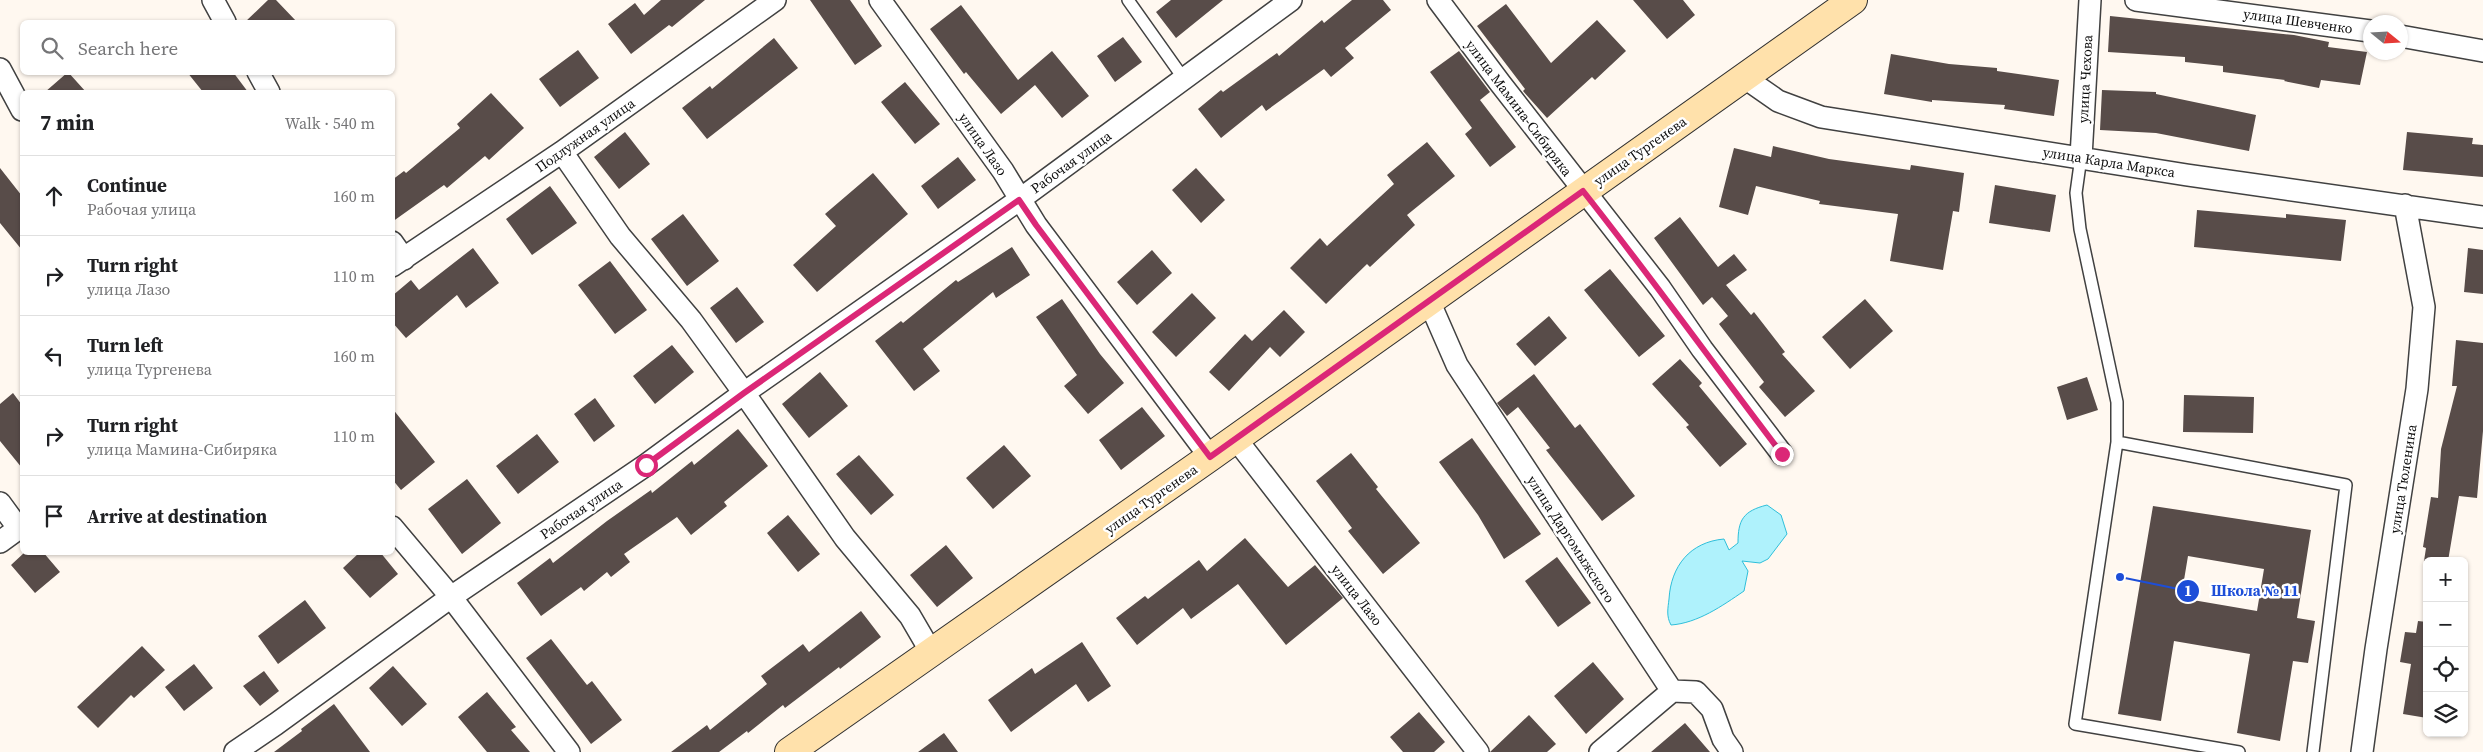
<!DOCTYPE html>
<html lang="en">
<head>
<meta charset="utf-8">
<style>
  :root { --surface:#fff; --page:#f2f2f2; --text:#202124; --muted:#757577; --line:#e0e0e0 }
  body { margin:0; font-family:"Source Serif 4",serif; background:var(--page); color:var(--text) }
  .controls { position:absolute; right:15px; bottom:15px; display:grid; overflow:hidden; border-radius:8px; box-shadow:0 1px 4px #0004 }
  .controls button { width:45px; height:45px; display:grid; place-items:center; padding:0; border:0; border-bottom:1px solid var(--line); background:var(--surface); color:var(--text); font:25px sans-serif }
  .compass { position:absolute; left:2363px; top:15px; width:45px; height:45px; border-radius:50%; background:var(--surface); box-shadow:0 1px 4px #0004; rotate:108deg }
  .stop { position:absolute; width:15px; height:15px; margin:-11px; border:4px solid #db2777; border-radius:50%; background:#fff }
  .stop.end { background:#db2777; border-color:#fff; box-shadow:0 1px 5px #0008 }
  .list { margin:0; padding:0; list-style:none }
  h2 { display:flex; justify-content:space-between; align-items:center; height:65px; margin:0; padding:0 20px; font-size:21px }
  h2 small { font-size:16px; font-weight:400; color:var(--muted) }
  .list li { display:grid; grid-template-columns:32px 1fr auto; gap:15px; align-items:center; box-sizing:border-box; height:80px; padding:0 20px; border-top:1px solid var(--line) }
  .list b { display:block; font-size:19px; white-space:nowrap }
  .list p { margin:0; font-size:16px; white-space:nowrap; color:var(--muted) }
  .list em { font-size:16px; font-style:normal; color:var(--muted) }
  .icon { flex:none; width:28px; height:28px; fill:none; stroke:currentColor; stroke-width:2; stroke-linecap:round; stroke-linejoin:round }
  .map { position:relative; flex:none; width:2483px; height:752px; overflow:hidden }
  .search { position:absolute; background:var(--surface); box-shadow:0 1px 4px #0004; left:20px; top:20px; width:375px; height:55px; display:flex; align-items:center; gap:12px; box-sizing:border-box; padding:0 18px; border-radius:8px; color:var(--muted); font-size:19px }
  .panel { position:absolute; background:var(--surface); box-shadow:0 1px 4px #0004; left:20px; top:90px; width:375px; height:465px; border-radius:8px }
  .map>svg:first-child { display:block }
</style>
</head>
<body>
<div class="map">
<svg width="2483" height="752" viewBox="0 0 2483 752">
  <rect width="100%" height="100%" fill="#fff8f0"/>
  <path fill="#aff2fc" stroke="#2fbfda" d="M 1767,505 L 1781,515 L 1787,534 L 1768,559 L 1760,563 L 1742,561 L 1748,571 L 1744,591 C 1722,606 1698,623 1671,625 C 1666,616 1668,608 1669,599 C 1671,566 1690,542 1724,539 L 1729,550 L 1738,543 C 1738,520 1743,511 1767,505 Z"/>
  <path fill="#584c49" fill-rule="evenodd" d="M 268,0 L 276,0 L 297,22 L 245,22 Z
    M 661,0 L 705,0 L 672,27 L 669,25 L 631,54 L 608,24 L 635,3 L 644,15 Z
    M 810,0 L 850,0 L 882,46 L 855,65 Z
    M 1171,0 L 1223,0 L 1176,38 L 1156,12 Z
    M 1352,0 L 1383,0 L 1391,10 L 1345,48 L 1354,58 L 1331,77 L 1324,69 L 1266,111 L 1262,105 L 1221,138 L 1198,109 L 1221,90 L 1223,92 L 1277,53 L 1279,56 L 1322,20 L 1324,23 Z
    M 1633,0 L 1683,0 L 1695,15 L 1667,39 Z
    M 1506,4 L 1551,63 L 1597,20 L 1626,51 L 1595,80 L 1592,77 L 1547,118 L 1523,91 L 1525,89 L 1477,26 Z
    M 961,5 L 1018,80 L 1052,51 L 1089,96 L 1062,118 L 1035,85 L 1001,114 L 966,72 L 964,74 L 930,29 Z
    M 2110,16 L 2294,35 L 2329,42 L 2328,47 L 2367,52 L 2360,85 L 2321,80 L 2319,88 L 2284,81 L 2285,80 L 2223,72 L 2223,66 L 2185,62 L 2185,57 L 2108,52 Z
    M 1123,37 L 1142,62 L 1115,82 L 1097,56 Z
    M 774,38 L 798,68 L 707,139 L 682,108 L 710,86 L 712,89 Z
    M 578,50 L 599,78 L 560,107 L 539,79 Z
    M 1459,51 L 1490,92 L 1480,100 L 1516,147 L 1490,167 L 1465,134 L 1472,128 L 1430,72 Z
    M 1891,54 L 1949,64 L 1997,68 L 1997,71 L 2059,80 L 2054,116 L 2004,109 L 2005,105 L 1932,100 L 1932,102 L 1884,94 Z
    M 68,72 L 86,92 L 45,92 Z
    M 187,72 L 233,72 L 248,92 L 203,92 Z
    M 905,82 L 940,124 L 915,144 L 881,102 Z
    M 2102,90 L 2156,92 L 2156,94 L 2256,115 L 2249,151 L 2156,133 L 2100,130 Z
    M 491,93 L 524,128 L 489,160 L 485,156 L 447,188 L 444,185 L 392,222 L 392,180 L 404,171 L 406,173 L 460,128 L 457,124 Z
    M 625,132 L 650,164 L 619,189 L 594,157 Z
    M 2407,132 L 2473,138 L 2472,144 L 2483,145 L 2483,177 L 2403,170 Z
    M 1427,142 L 1455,176 L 1407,215 L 1415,225 L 1370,267 L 1367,264 L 1326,304 L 1290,268 L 1320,238 L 1327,246 L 1394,184 L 1387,175 Z
    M 1773,146 L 1829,159 L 1910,170 L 1911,165 L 1964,173 L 1959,212 L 1953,211 L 1943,270 L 1890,261 L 1898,214 L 1819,204 L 1820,201 L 1756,186 L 1748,215 L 1719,207 L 1734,148 L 1771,157 Z
    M 958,157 L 976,180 L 938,209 L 921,186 Z
    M 0,168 L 22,196 L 22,250 L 0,223 Z
    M 1196,168 L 1225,200 L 1201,223 L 1172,190 Z
    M 873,173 L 908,214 L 817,292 L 793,265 L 836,226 L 825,214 Z
    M 1995,185 L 2056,195 L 2050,232 L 1989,223 Z
    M 550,186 L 577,223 L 532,255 L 506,219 Z
    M 2197,210 L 2286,218 L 2286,214 L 2346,220 L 2341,261 L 2194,247 Z
    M 683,214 L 719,261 L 687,286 L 651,239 Z
    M 1680,217 L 1718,267 L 1734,254 L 1747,270 L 1726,285 L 1751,315 L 1754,312 L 1785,352 L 1782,354 L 1815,391 L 1785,417 L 1759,387 L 1764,382 L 1719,324 L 1728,316 L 1712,297 L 1703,305 L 1654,238 Z
    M 1012,247 L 1030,275 L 996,298 L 993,292 L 923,349 L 940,371 L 914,391 L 875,341 L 901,321 L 903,323 L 956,280 L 958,282 Z
    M 473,248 L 499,283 L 466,308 L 457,295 L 406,338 L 392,322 L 392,296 L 411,280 L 419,290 Z
    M 2468,248 L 2483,250 L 2483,294 L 2464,292 Z
    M 1152,250 L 1172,273 L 1137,305 L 1117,282 Z
    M 610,261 L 647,310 L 615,334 L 578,285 Z
    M 1610,269 L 1665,336 L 1639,357 L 1584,290 Z
    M 737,287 L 764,322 L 736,343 L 710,308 Z
    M 1192,293 L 1216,318 L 1176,357 L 1152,332 Z
    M 1062,299 L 1100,354 L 1124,383 L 1088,414 L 1064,386 L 1077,375 L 1036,317 Z
    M 1865,299 L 1893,331 L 1850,369 L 1822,337 Z
    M 1284,310 L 1305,332 L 1280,357 L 1270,347 L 1229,391 L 1209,372 L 1245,334 L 1252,341 Z
    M 1549,316 L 1567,338 L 1535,366 L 1516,344 Z
    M 2456,340 L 2483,343 L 2483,431 L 2477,498 L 2459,496 L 2448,561 L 2424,561 L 2426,548 L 2423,547 L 2431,497 L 2438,498 L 2441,449 L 2457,386 L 2452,386 Z
    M 672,345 L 694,372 L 655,404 L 633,376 Z
    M 1680,359 L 1702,383 L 1699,386 L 1747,444 L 1720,467 L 1686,427 L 1689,425 L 1652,384 Z
    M 820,372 L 848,406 L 809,438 L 782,404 Z
    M 1534,374 L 1575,428 L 1580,424 L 1635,496 L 1602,521 L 1546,450 L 1550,448 L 1518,407 L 1507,416 L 1497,403 Z
    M 2087,377 L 2098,410 L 2067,420 L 2057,387 Z
    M 13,393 L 22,405 L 22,468 L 0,441 L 0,404 Z
    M 2184,395 L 2254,397 L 2253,433 L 2183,432 Z
    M 595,398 L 615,426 L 594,442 L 574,414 Z
    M 1142,407 L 1165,436 L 1121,470 L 1099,440 Z
    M 392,408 L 435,462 L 401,490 L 392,479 Z
    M 738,429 L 768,466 L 724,502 L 727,506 L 691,535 L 677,517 L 624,554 L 630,562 L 611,577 L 607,572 L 584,591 L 581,587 L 541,616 L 517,583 L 550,558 L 553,563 L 607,521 L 651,490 L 652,493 L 692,461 L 694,465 Z
    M 537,434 L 559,462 L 518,494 L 496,466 Z
    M 1472,438 L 1541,534 L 1504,559 L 1478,515 L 1439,462 Z
    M 1004,445 L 1031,476 L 993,509 L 966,478 Z
    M 1351,453 L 1378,487 L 1376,489 L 1420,543 L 1383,574 L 1348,531 L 1352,528 L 1316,481 Z
    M 859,455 L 894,495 L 871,515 L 836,474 Z
    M 467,479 L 501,523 L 462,554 L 428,509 Z
    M 2153,506 L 2311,530 L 2297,618 L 2315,621 L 2308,663 L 2293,661 L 2280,741 L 2237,733 L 2250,654 L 2174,641 L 2161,721 L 2118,714 ZM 2188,556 L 2264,569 L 2257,611 L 2181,598 Z
    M 788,515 L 820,554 L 798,572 L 767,533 Z
    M 1245,538 L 1288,587 L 1315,565 L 1343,598 L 1286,645 L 1238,584 L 1191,619 L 1183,608 L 1137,645 L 1116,618 L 1145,596 L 1148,599 L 1199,560 L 1207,571 Z
    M 946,545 L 973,578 L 937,607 L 910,575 Z
    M 25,552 L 43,552 L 60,572 L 35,593 L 11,565 Z
    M 360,552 L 380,552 L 398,574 L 370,598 L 343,568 Z
    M 1557,557 L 1591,603 L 1558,627 L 1525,581 Z
    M 305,600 L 326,628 L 278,664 L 258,636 Z
    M 861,611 L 881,637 L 840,669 L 839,667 L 785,708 L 783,705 L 748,733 L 747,731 L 719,752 L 671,752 L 707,725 L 710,730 L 767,684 L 761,676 L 803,644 L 809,652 Z
    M 2418,621 L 2427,622 L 2427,718 L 2403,714 L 2411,664 L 2400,662 L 2405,632 L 2416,633 Z
    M 551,639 L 587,685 L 592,681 L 622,720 L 591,744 L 526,658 Z
    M 1082,642 L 1111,686 L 1088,702 L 1076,684 L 1011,732 L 988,700 L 1032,668 L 1035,674 Z
    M 142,646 L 165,670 L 134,698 L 131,695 L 98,728 L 77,707 Z
    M 1593,662 L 1624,699 L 1586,734 L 1554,696 Z
    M 194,664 L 213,688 L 184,711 L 165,687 Z
    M 393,666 L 427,704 L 402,726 L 369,688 Z
    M 264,671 L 279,691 L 260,706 L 243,686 Z
    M 487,692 L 516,727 L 511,730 L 530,752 L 487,752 L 458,717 Z
    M 334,704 L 370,752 L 274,752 L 302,731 L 301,729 Z
    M 1419,712 L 1445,742 L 1434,752 L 1403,752 L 1390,737 Z
    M 1529,715 L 1556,744 L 1547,752 L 1490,752 Z
    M 1685,723 L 1710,752 L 1651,752 Z
    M 944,733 L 958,752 L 918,752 Z"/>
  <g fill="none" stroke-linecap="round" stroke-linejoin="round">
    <defs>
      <path id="lane" d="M 1128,0 L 1184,79
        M 2081,157 L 2076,193 L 2080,229 L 2117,402 L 2117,442
        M 2239,752 L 2075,724 L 2117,442 L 2346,485 L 2313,752"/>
      <path id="street" d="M 213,0 L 225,22
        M 880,0 L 1003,171 L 1036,225 L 1210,457
        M 1438,0 L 1500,83 L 1660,288 L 1702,349 L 1782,454
        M 2136,0 L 2370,31
        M 2400,36 L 2483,51
        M 0,69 L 22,110
        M 258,72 L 269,92
        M 1745,78 L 1778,101 L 1821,117 L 2187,175 L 2483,217
        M 562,152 L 620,236 L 691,320 L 744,393 L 845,538 L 910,616 L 931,652
        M 2081,157 L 2090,0
        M 392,242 L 404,259
        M 392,266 L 562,152 L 775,0
        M 1429,301 L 1457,365 L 1672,691 L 1696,692 L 1712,709 L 1723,739 L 1732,752
        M 1236,439 L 1478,752
        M 0,503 L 19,529
        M 392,527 L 451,597 L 569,752
        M 0,542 L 22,526
        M 235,752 L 276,724 L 451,597 L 646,465 L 744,393 L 1019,200 L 1291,0
        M 1600,752 L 1672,691
        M 2362,752 L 2376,649 L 2417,389 L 2424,307 L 2405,205"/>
      <path id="secondary" d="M 789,752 L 1210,457 L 1853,0"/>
    </defs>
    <use href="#lane" stroke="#414141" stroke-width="14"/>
    <use href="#street" stroke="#414141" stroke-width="24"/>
    <use href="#secondary" stroke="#303030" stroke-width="30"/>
    <use href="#lane" stroke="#fff" stroke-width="11"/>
    <use href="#street" stroke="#fff" stroke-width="21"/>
    <use href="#secondary" stroke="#ffe1ab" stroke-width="28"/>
  </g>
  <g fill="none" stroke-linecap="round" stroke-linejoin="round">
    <path stroke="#db2777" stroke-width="6" d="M 646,465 L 744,393 L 1019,200 L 1036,225 L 1210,457 L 1583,191 C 1651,277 1715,366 1782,454"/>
  </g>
  <g text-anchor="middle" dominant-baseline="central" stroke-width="5" stroke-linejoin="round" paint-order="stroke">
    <g font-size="14" fill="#0e0e0e" stroke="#fff">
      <text transform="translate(2298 21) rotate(8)">улица Шевченко</text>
      <text transform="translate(2085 79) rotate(-87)">улица Чехова</text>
      <text transform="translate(1519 108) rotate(53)">улица Мамина-Сибиряка</text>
      <text transform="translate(585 135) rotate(-35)">Подлужная улица</text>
      <text transform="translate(983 144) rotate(55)">улица Лазо</text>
      <text transform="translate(1640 151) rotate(-35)">улица Тургенева</text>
      <text transform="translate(1071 162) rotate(-36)">Рабочая улица</text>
      <text transform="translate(2109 162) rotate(9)">улица Карла Маркса</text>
      <text transform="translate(2403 479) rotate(-81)">улица Тюленина</text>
      <text transform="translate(1151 499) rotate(-35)">улица Тургенева</text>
      <text transform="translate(581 509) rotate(-34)">Рабочая улица</text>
      <text transform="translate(1571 539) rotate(57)">улица Даргомыжского</text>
      <text transform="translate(1357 595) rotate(52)">улица Лазо</text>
    </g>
  </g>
  <path fill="none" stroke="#1d4ed8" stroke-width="2" d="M2120 577L2188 591"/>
  <g fill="#1d4ed8" stroke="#fff" stroke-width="2">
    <circle cx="2120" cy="577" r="5"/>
    <circle cx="2188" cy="591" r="12"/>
  </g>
  <g font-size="15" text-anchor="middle" font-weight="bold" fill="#fff">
    <text x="2188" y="596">1</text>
  </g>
  <g font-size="15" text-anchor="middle" font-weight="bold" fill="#1d4ed8" stroke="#fff" stroke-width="5" stroke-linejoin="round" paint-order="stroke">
    <text x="2255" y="596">Школа № 11</text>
  </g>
</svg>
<div class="controls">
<button>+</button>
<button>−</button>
<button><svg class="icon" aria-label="locate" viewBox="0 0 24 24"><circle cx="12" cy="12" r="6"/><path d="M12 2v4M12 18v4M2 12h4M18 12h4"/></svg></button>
<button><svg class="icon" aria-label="layers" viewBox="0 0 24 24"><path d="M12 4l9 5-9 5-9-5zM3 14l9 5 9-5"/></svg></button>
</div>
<svg class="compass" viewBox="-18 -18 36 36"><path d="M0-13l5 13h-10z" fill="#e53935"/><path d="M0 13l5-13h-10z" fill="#757577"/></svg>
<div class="stop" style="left:646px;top:465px"></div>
<div class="stop end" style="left:1782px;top:454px"></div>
<div class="search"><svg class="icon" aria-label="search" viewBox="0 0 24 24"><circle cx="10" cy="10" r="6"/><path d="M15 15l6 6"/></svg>Search here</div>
<section class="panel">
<h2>7 min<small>Walk · 540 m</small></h2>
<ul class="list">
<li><svg class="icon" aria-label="ahead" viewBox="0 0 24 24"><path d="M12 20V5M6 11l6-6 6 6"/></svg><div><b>Continue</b><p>Рабочая улица</p></div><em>160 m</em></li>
<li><svg class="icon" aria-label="right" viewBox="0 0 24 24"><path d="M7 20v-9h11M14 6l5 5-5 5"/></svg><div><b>Turn right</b><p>улица Лазо</p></div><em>110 m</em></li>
<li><svg class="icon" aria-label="left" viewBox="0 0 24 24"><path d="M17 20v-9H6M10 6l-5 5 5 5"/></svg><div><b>Turn left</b><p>улица Тургенева</p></div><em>160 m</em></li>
<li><svg class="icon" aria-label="right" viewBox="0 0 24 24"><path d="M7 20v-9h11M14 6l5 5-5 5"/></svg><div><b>Turn right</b><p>улица Мамина-Сибиряка</p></div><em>110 m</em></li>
<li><svg class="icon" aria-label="arrive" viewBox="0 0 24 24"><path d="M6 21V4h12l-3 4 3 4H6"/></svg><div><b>Arrive at destination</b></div></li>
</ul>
</section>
</div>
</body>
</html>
